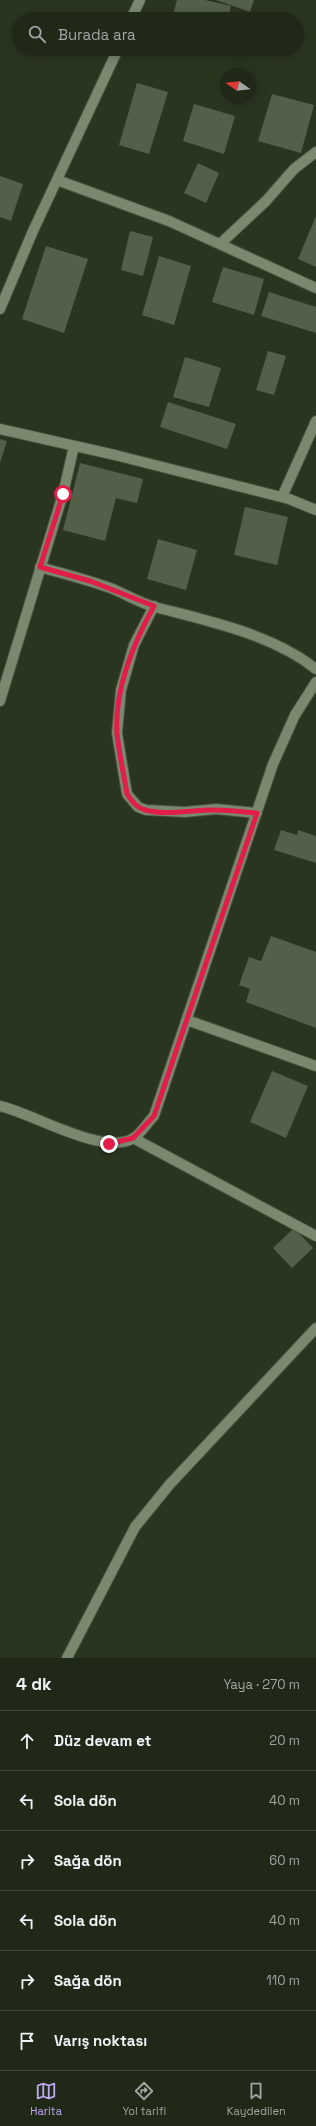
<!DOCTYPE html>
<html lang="tr">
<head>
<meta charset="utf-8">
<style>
  :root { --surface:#202818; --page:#2d3425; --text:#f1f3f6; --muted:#a2a6a2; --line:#3d4437; --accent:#bfa9f4 }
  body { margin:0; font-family:"Space Grotesk",sans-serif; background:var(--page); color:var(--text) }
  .compass { position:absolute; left:220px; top:68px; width:36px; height:36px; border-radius:50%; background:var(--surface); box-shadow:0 2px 10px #0003; rotate:285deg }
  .stop { position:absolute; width:12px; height:12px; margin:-9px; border:3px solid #e11d48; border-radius:50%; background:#fff }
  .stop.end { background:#e11d48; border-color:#fff; box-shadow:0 1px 4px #0008 }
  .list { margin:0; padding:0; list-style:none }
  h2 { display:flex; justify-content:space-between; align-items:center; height:52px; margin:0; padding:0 16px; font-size:17px }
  h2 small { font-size:13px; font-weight:400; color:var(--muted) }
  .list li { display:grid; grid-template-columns:26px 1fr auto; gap:12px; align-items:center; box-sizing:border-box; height:60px; padding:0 16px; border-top:1px solid var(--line) }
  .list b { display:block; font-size:15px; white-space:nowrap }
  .list em { font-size:13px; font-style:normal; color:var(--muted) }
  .icon { flex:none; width:22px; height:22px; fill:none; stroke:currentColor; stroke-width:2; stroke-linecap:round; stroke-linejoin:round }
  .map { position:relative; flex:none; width:316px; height:1658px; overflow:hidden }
  .search { position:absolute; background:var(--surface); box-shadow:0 2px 10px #0003; left:12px; right:12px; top:12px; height:44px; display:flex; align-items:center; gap:10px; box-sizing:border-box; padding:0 14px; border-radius:22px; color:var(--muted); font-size:15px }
  .sheet { height:412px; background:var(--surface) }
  nav { display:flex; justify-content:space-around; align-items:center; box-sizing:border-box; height:56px; border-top:1px solid var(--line); background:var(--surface); font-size:11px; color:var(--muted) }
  nav a { display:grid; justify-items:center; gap:2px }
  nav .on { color:var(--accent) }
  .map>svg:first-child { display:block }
</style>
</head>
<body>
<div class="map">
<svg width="316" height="1658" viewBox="0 0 316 1658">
  <rect width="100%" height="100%" fill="#2a3520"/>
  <path fill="#535f49" d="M 177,0 L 205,0 L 231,6 L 228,19 L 172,19 Z
    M 216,0 L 254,0 L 250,12 Z
    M 199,49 L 220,49 L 219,54 Z
    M 137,83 L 168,92 L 149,154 L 119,145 Z
    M 272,94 L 314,105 L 301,153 L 258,141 Z
    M 194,104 L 235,116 L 224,154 L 183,141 Z
    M 198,163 L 219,173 L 206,203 L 184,193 Z
    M 0,176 L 23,184 L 11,221 L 0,217 Z
    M 316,216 L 316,267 L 298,259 Z
    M 130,231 L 153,237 L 143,276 L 121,270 Z
    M 46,246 L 88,259 L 64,333 L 22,319 Z
    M 159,256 L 191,266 L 174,325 L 142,315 Z
    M 223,267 L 264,279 L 254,315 L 212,302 Z
    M 269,292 L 316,307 L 316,333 L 261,316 Z
    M 268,351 L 286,356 L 274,395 L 256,390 Z
    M 185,357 L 221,368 L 209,407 L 173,397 Z
    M 168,402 L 236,424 L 227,449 L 160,427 Z
    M 0,439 L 7,441 L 0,463 Z
    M 80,463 L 143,479 L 137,503 L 116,498 L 105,541 L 63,530 Z
    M 245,507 L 288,517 L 277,565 L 234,555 Z
    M 158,539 L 197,550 L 186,590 L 147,579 Z
    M 281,830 L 297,835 L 298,830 L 316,836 L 316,863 L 274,850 Z
    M 271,936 L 316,952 L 316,1028 L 246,1002 L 250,989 L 239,985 L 249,957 L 261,961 Z
    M 272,1071 L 308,1086 L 286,1138 L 250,1122 Z
    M 294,1228 L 313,1248 L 292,1268 L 273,1248 Z"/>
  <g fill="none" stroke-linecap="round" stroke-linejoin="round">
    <defs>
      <path id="street" d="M 131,19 L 140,0
        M 57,180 L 169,221 L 316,288
        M 220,244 L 266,201 L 294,169 L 316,152
        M 0,309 L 33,231 L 118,49
        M 0,429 L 115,455 L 289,499 L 316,510
        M 282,497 L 316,421
        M 40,567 C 64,574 89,580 113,589 C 127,595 140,603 155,607 C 208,621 272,634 316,669
        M 154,606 L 134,645 L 121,690 L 117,733 L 127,794 L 138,807 L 146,810 L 185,812 L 216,809 L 257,813
        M 0,701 L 63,494 L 74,446
        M 187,1020 L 316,1066
        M 0,1106 C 33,1113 103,1157 134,1138 C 141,1133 148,1122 154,1116 L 273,764 L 295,715 L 316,682
        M 133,1138 L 316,1236
        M 67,1658 L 135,1527 L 170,1484 L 316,1328"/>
    </defs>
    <use href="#street" stroke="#47503e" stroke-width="12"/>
    <use href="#street" stroke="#7b8870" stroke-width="10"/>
  </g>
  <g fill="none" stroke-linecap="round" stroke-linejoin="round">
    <path stroke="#e11d48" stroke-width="5" d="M 63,494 L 40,567 L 90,581 L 154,606 C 133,644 114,690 117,734 C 119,754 124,774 127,794 C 132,802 137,808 145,810 C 168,816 194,809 216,810 C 230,810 243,812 257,813 L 154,1116 L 133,1138 L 109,1144"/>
  </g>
</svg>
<svg class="compass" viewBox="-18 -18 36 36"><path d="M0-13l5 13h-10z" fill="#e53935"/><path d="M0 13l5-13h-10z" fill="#a2a6a2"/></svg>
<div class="stop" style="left:63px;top:494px"></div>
<div class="stop end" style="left:109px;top:1144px"></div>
<div class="search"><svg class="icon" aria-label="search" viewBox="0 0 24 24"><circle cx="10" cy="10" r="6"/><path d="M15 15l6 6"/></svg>Burada ara</div>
</div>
<section class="sheet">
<h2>4 dk<small>Yaya · 270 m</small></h2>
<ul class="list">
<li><svg class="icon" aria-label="ahead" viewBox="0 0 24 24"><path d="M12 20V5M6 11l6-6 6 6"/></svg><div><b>Düz devam et</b></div><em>20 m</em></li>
<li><svg class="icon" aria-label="left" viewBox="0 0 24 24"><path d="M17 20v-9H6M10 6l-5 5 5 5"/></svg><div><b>Sola dön</b></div><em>40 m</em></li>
<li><svg class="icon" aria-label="right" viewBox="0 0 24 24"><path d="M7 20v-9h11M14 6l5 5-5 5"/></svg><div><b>Sağa dön</b></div><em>60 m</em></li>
<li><svg class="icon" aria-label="left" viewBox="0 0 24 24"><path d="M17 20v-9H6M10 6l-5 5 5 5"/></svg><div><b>Sola dön</b></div><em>40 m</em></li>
<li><svg class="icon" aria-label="right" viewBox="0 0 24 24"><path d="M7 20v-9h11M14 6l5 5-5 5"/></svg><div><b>Sağa dön</b></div><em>110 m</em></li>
<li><svg class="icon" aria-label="arrive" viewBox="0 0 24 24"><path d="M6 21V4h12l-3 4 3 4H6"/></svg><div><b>Varış noktası</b></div></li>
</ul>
</section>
<nav>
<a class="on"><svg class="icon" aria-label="map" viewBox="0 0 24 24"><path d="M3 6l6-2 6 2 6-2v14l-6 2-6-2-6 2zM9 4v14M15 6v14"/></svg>Harita</a>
<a><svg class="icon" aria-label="directions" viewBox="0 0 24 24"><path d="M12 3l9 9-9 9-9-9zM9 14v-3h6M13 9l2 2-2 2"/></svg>Yol tarifi</a>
<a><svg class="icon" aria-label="saved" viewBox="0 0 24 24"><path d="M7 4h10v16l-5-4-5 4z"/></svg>Kaydedilen</a>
</nav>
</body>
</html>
